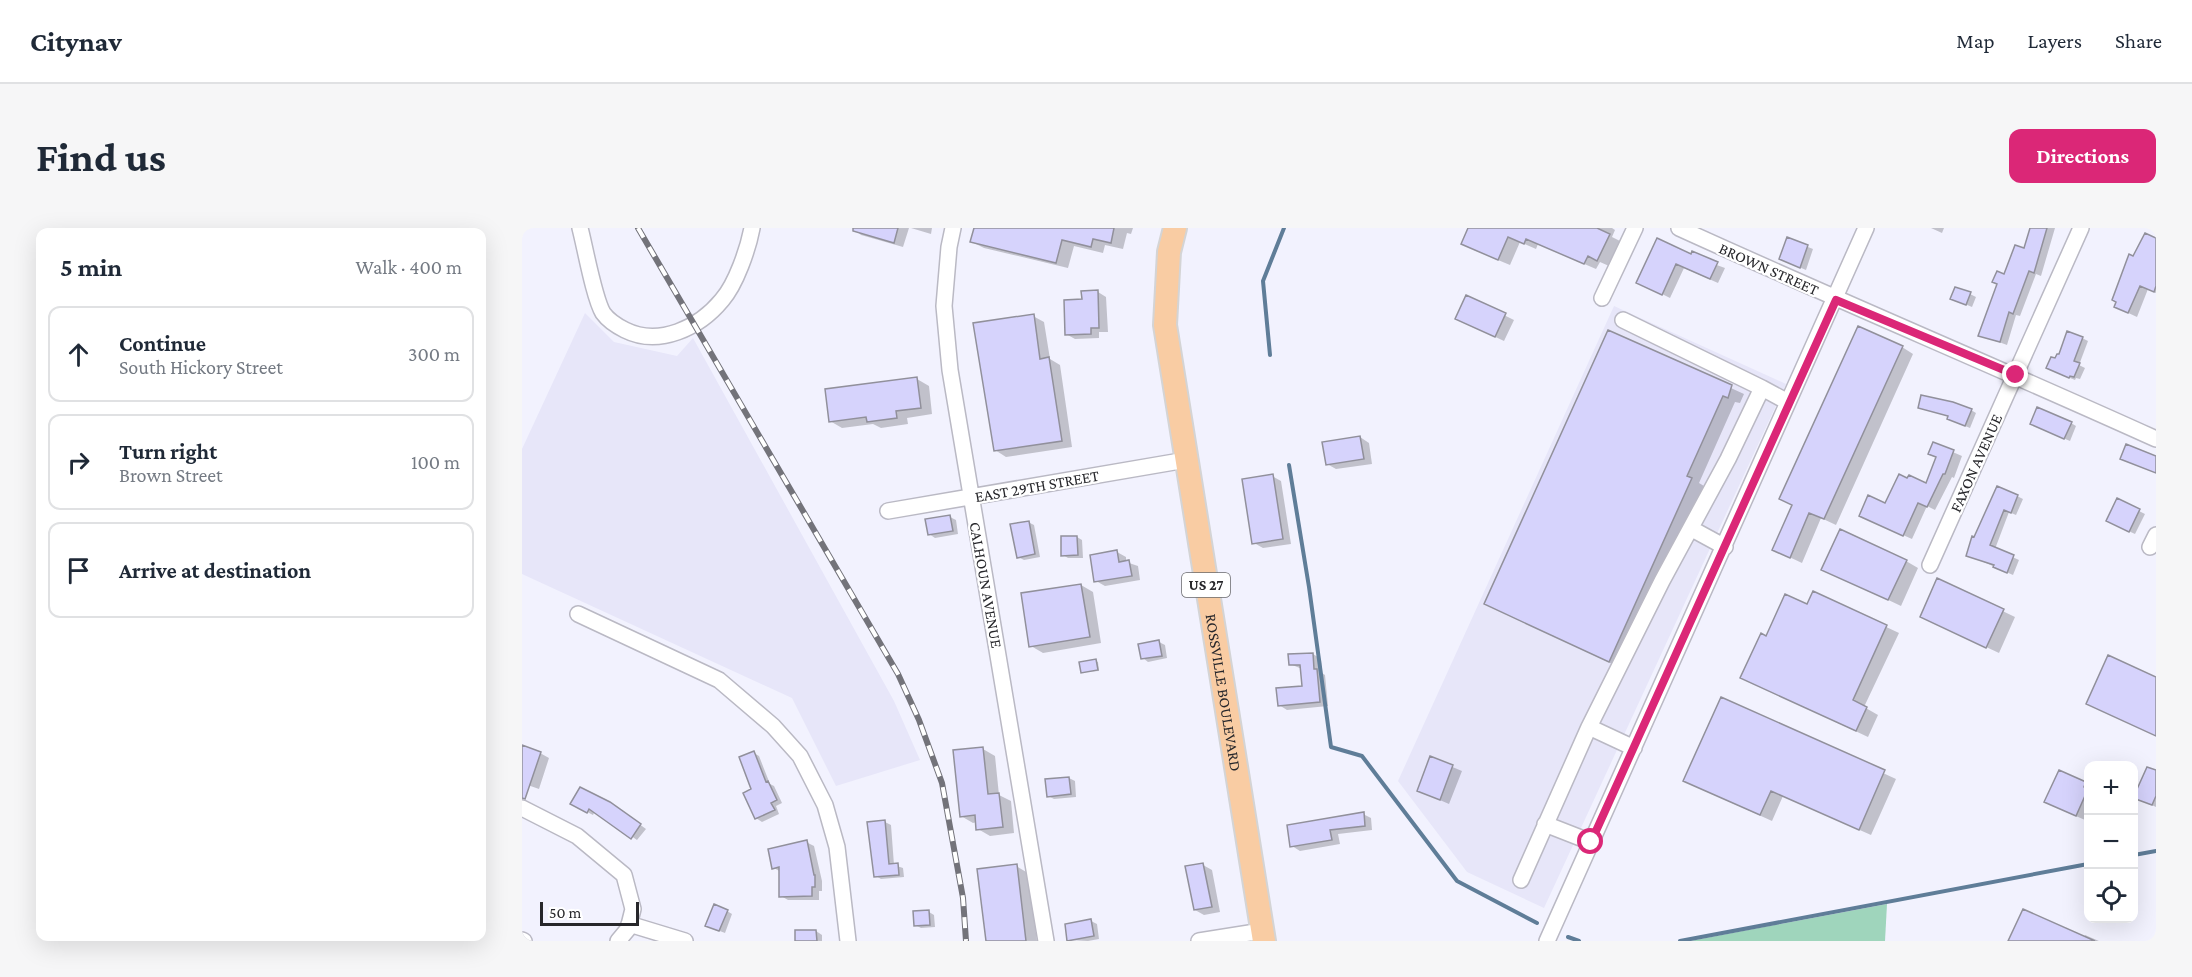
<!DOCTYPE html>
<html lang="en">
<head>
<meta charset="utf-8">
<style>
  :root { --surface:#fff; --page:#f6f6f7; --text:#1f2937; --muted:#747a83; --line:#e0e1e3; --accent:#db2777 }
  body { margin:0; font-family:"Crimson Pro",serif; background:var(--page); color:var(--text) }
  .controls { position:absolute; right:18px; bottom:18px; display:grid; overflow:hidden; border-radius:12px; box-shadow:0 6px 24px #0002 }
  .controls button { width:54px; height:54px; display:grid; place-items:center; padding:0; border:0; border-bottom:2px solid var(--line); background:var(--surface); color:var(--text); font:30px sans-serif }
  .scale { position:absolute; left:18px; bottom:15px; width:99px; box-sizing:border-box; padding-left:6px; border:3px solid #27272b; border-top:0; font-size:16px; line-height:21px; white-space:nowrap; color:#27272b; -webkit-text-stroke:4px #fff; paint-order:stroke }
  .stop { position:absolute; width:18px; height:18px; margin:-14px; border:4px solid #db2777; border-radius:50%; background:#fff }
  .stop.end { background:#db2777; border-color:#fff; box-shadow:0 2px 6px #0008 }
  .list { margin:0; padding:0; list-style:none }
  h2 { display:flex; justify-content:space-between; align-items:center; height:78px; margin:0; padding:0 24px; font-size:26px }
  h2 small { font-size:20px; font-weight:400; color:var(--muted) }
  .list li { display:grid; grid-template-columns:39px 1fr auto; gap:18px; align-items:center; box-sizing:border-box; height:96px; margin:0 12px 12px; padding:0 12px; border:2px solid var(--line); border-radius:12px }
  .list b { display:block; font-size:22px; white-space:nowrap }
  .list p { margin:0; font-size:20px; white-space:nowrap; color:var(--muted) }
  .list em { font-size:20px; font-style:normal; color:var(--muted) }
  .icon { flex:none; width:33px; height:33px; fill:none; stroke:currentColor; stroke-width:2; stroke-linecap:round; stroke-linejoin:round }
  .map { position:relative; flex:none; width:1634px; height:713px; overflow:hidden; border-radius:12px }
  header { display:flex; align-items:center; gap:36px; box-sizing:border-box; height:84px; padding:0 30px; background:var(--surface); border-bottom:2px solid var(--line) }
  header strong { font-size:28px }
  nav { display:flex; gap:33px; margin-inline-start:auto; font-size:21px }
  .intro { display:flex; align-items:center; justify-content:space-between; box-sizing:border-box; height:144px; padding:0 36px }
  h1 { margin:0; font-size:42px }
  .button { padding:15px 27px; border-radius:12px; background:var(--accent); color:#fff; font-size:21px; font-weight:700 }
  main { display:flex; gap:36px; padding:0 36px }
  aside { flex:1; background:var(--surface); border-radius:12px; box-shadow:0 6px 24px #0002 }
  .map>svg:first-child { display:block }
</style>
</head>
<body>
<header>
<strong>Citynav</strong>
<nav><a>Map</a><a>Layers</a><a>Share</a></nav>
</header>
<div class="intro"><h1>Find us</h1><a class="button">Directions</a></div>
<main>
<aside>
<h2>5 min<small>Walk · 400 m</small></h2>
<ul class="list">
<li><svg class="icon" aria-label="ahead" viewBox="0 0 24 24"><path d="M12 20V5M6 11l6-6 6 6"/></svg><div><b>Continue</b><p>South Hickory Street</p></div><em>300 m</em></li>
<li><svg class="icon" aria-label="right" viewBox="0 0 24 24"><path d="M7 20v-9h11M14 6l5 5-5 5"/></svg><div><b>Turn right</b><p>Brown Street</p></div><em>100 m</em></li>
<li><svg class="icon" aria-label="arrive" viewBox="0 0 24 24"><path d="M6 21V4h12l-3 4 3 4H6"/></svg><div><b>Arrive at destination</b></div></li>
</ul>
</aside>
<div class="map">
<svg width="1634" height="713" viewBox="0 0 1634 713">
  <rect width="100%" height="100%" fill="#f2f2fe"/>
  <path fill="#e7e6f9" d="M 1092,78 L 1264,156 L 1022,680 L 945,644 L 876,553 Z
    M 63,85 L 92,114 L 155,128 L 171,110 L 372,473 L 398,532 L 314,558 L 270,470 L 0,346 L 0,221 Z"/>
  <path fill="#9fd5bc" d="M 1365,676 L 1363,713 L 1168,713 Z"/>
  <path fill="#0003" d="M 331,0 L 387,0 L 381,19 L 339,7 Z
    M 389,0 L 410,0 L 409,6 Z
    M 453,0 L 611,0 L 609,6 L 605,5 L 601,21 L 583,17 L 581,25 L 552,18 L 546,40 L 462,20 L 450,14 Z
    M 947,0 L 1090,0 L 1093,2 L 1090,9 L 1098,13 L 1087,38 L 1078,34 L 1074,41 L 1016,16 L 1014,21 L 998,14 L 988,37 L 952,22 Z
    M 1409,0 L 1422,0 L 1420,5 Z
    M 1510,0 L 1533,0 L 1519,48 L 1514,46 L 1498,88 L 1494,87 L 1485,117 L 1458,107 L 1483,48 L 1502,22 Z
    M 1266,11 L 1291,21 L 1284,42 L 1258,31 Z
    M 1634,12 L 1634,65 L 1626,61 L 1615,89 L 1602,83 L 1596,74 L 1612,30 Z
    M 1170,28 L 1203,40 L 1196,55 L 1162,40 L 1148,70 L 1116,54 Z
    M 576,64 L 584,69 L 586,104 L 577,104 L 577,110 L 553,111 L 544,106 L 561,73 Z
    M 1448,66 L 1454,69 L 1450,79 L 1436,73 Z
    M 945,69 L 992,92 L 982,113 L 944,95 Z
    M 511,88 L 522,94 L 528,131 L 538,137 L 550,219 L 484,229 L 473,222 Z
    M 1086,104 L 1222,166 L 1218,175 L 1213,174 L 1177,255 L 1182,258 L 1099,440 L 964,376 Z
    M 1560,110 L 1566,113 L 1557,137 L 1563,140 L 1558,151 L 1554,150 L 1553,152 L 1531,143 L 1534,132 Z
    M 1380,119 L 1391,126 L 1314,297 L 1299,290 L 1280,335 L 1252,322 L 1271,278 L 1259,271 Z
    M 395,151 L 407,158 L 410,186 L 385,190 L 386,196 L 359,200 L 351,196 L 320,200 L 308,193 Z
    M 1398,179 L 1449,182 L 1454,185 L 1448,200 L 1431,193 L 1427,189 Z
    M 1549,195 L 1554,198 L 1548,213 L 1515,199 Z
    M 838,209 L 847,215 L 850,236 L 814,241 L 805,236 Z
    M 1412,216 L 1440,228 L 1432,250 L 1430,249 L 1413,282 L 1405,278 L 1390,311 L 1347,292 L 1364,277 L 1386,252 L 1405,257 L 1415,229 Z
    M 750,248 L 759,253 L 769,316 L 741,320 L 732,315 Z
    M 1495,268 L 1501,271 L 1494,287 L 1487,284 L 1473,321 L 1497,332 L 1491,347 L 1446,327 L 1451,310 Z
    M 1617,283 L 1623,286 L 1613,306 L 1591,296 Z
    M 428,289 L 434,292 L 436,306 L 413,310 L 407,306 Z
    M 506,294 L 512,297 L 518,329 L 502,332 L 496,329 Z
    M 555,309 L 560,312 L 561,330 L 546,330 L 541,327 Z
    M 595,324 L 604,329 L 604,334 L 616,338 L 618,352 L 583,358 L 574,353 Z
    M 1384,333 L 1396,340 L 1379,378 L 1301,341 Z
    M 1416,352 L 1493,389 L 1477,425 L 1400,389 Z
    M 559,357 L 571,364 L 579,415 L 521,425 L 509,418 Z
    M 1292,365 L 1377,405 L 1342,479 L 1356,487 L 1346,509 L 1220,450 L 1245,410 L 1286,378 Z
    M 637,414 L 643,417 L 645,430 L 626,434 L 621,430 Z
    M 791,426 L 799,431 L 800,445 L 803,447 L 806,478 L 765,482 L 757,477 L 781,459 L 780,441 L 768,436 Z
    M 573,433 L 576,434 L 577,443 L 561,444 Z
    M 1200,471 L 1374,551 L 1349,607 L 1261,568 L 1250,593 L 1175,559 Z
    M 461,521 L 473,528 L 477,567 L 489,573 L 492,605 L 468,608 L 456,601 L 455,594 L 451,595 L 439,588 Z
    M 0,523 L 18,525 L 27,530 L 17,561 L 0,555 Z
    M 232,525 L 237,528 L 248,556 L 252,558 L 260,575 L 254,578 L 257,586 L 240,594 L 234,590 L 231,562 Z
    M 909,530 L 940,543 L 927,576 L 897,563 Z
    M 1634,544 L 1634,579 L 1619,572 Z
    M 547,550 L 553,553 L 554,569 L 532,571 L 526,568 Z
    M 1563,555 L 1566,557 L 1566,584 L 1563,592 L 1533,579 Z
    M 50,576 L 94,579 L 124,601 L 115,612 L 73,583 L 71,587 Z
    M 841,586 L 849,590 L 850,602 L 816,606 L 818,616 L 778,623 L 770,618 Z
    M 363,594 L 369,597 L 372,637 L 381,640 L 382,649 L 359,651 L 354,648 Z
    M 284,614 L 292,618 L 300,653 L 300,663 L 297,663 L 297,672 L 266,672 L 259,668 L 259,644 L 252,640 Z
    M 681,637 L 690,642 L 698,684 L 682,687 L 673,682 Z
    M 494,638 L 506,645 L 515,713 L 466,713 L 457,642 Z
    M 205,683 L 210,686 L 203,705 L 190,700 Z
    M 1502,683 L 1562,710 L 1563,707 L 1577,713 L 1488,713 Z
    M 407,684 L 412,687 L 413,699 L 399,700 L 393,697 Z
    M 569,693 L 575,696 L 577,711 L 566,713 L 547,712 Z
    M 294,703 L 300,707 L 300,713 L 275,713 L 275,704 Z"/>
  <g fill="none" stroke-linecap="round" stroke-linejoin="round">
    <path stroke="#5f7d98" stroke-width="4" d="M 748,127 L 741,53 L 762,0
      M 767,237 L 787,359 L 809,519 L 840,528 L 935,653 L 1015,695
      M 1612,627 L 1634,623
      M 1046,709 L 1057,713
      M 1158,713 L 1566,636"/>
  </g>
  <path fill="#d6d3fc" stroke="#91909b" stroke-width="1.5" d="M 331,0 L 376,0 L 372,15 L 331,3 Z
    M 452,0 L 592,0 L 589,15 L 571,11 L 569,19 L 540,12 L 534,35 L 448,14 Z
    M 946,0 L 1075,0 L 1088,6 L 1075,33 L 1066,28 L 1062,36 L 1004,11 L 1002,16 L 986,9 L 976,32 L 939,16 Z
    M 1508,0 L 1525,0 L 1512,45 L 1507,43 L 1491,86 L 1487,84 L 1478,114 L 1456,108 L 1475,56 L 1470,54 L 1475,43 L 1482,46 L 1493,17 L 1502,20 Z
    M 1623,5 L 1634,10 L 1634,58 L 1632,64 L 1618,58 L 1606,85 L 1592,79 L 1594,74 L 1590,72 L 1607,26 L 1611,28 Z
    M 1265,9 L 1286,17 L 1278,40 L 1257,31 Z
    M 1135,10 L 1169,26 L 1170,23 L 1196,34 L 1188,51 L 1154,36 L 1140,67 L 1114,55 Z
    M 1433,59 L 1449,64 L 1444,77 L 1428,71 Z
    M 576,62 L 577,100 L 569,100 L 569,106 L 543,107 L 542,72 L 560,71 L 559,63 Z
    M 944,67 L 984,85 L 973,109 L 933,91 Z
    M 512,86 L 518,131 L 527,129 L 540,213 L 472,223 L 451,95 Z
    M 1336,98 L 1381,118 L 1302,291 L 1287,285 L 1268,330 L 1250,322 L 1270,277 L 1257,271 Z
    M 1086,102 L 1210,157 L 1206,170 L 1201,168 L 1165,248 L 1170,250 L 1087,434 L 962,376 Z
    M 1545,103 L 1561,109 L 1552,133 L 1558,135 L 1552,149 L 1548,148 L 1547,150 L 1524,140 L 1529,129 L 1533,130 L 1535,126 L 1537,126 Z
    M 395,149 L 399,180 L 374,183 L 375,190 L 345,194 L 344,189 L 307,194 L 303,161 Z
    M 1399,167 L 1431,174 L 1450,181 L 1443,198 L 1425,191 L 1426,188 L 1396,180 Z
    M 1515,179 L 1550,194 L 1542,211 L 1508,196 Z
    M 838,208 L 842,231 L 804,237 L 800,214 Z
    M 1411,214 L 1432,222 L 1423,246 L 1421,246 L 1405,279 L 1396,275 L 1381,308 L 1337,288 L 1346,267 L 1363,275 L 1377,246 L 1385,250 L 1387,247 L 1404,255 L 1414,229 L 1406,226 Z
    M 1604,216 L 1634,228 L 1634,245 L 1598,231 Z
    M 751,246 L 761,311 L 730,316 L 720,251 Z
    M 1475,258 L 1496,267 L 1489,285 L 1482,282 L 1468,317 L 1492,327 L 1485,345 L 1471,339 L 1472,337 L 1444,328 L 1450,308 L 1452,309 Z
    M 1595,270 L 1618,281 L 1607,304 L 1584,293 Z
    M 428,287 L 431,303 L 406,307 L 403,291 Z
    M 507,293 L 513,326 L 495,330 L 488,296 Z
    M 1318,301 L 1385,332 L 1366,372 L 1299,342 Z
    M 539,308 L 555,308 L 556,327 L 539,328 Z
    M 595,322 L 597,334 L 607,332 L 610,348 L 572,354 L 568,327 Z
    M 1415,350 L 1482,381 L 1464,420 L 1398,389 Z
    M 559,356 L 568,409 L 507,419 L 499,365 Z
    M 1291,363 L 1365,397 L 1331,472 L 1345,479 L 1334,503 L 1218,450 L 1239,405 L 1244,408 L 1263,366 L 1285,376 Z
    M 637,412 L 640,428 L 619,431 L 616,416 Z
    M 791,425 L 792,441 L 795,441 L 798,474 L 756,478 L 754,460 L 780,458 L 778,437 L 767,437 L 766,426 Z
    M 1586,427 L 1634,449 L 1634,508 L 1564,476 Z
    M 574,431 L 576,442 L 559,445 L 557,434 Z
    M 1199,469 L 1363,542 L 1337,602 L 1249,563 L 1238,587 L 1161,553 Z
    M 0,517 L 19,524 L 3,571 L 0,570 Z
    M 461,519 L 466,566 L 477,565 L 481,599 L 454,602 L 453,587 L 438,589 L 431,522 Z
    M 232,523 L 244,554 L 246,553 L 255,572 L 249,575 L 253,582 L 233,591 L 221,565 L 229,561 L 217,529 Z
    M 908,528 L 931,537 L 918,572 L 895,563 Z
    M 1625,539 L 1634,542 L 1634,568 L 1630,577 L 1611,570 Z
    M 1537,542 L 1564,554 L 1562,559 L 1566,561 L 1554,588 L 1522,574 Z
    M 547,549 L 549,566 L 525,569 L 523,551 Z
    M 58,559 L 88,574 L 119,596 L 109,611 L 67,581 L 65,585 L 48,576 Z
    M 842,584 L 843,598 L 808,602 L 810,612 L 768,619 L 765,597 Z
    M 363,592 L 367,636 L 376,635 L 377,647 L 352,649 L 345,594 Z
    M 285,612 L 292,647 L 293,647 L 293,659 L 290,659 L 290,668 L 257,669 L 257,639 L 250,641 L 246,621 Z
    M 681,635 L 690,679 L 672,682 L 663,638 Z
    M 495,636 L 504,713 L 464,713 L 455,641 Z
    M 192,676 L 206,682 L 197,703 L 183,698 Z
    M 1501,681 L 1573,713 L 1486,713 Z
    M 407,682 L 408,697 L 392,698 L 391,683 Z
    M 569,691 L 572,708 L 545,713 L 543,696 Z
    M 273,702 L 294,702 L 295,713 L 273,713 Z"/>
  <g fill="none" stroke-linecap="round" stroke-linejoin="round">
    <defs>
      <path id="minor" d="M 58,0 C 63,19 72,70 81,85 C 86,92 95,98 103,102 C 137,119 177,100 200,72 C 214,56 226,21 230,0
        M 431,0 L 427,19 L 422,78 L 428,142 L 524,713
        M 1157,0 C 1315,72 1475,139 1634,211
        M 1080,70 L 1113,0
        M 1101,92 L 1240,160
        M 366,283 L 664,232
        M 1170,301 L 1203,319
        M 1628,319 L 1634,307
        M 1408,337 L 1559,0
        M 56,386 L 197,452 L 251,498 L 278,528 L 303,577 L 315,619 L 326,713
        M 1067,499 L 1112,520
        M 0,580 L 55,608 L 102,647 L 111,681 L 106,701 L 96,713
        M 1023,596 L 1069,614
        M 999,652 L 1067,499 L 1140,353 L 1206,231 L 1240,160 L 1266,174
        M 107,696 L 163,713
        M 0,712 L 2,713
        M 677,713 L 740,703
        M 1025,713 L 1344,0"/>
      <g id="highway">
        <path id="s1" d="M 653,0 L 647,24 L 643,97 L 742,713"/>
      </g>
    </defs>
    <use href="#minor" stroke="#bab9c4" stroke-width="18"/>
    <use href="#highway" stroke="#d4d4d5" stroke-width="26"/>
    <use href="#minor" stroke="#fff" stroke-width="15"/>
    <use href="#highway" stroke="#f9cca3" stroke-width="22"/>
    <defs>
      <path id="rail" d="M 116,0 L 376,446 L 397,492 L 420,555 L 441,670 L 444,713"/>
    </defs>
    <use href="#rail" stroke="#73737a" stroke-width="6"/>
    <use href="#rail" stroke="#fff" stroke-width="4" stroke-dasharray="11" stroke-linecap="butt"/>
  </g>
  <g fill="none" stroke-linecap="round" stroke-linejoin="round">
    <path stroke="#db2777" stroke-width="8" d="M 1069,614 L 1314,72 L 1494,147"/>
  </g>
  <g text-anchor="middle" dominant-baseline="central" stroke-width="4.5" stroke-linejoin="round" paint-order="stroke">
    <rect fill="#fff" stroke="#68686b" stroke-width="1.5" x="660" y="345" width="48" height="24" rx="4.5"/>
    <g font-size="15" font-weight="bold" fill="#27272b">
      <text x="684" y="357">US 27</text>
    </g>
    <g font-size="16" fill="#27272b" stroke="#fff">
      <text transform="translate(1247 41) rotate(24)">BROWN STREET</text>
      <text transform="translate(1454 235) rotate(-66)">FAXON AVENUE</text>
      <text transform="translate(515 258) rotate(-10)">EAST 29TH STREET</text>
      <text transform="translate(464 357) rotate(80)">CALHOUN AVENUE</text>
      <text stroke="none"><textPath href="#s1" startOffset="470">ROSSVILLE BOULEVARD</textPath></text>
    </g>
  </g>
</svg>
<div class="controls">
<button>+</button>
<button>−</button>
<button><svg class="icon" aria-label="locate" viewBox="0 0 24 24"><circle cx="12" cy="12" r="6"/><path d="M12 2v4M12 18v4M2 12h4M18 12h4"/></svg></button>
</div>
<div class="scale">50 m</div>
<div class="stop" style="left:1069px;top:614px"></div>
<div class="stop end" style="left:1494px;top:147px"></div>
</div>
</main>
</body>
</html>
